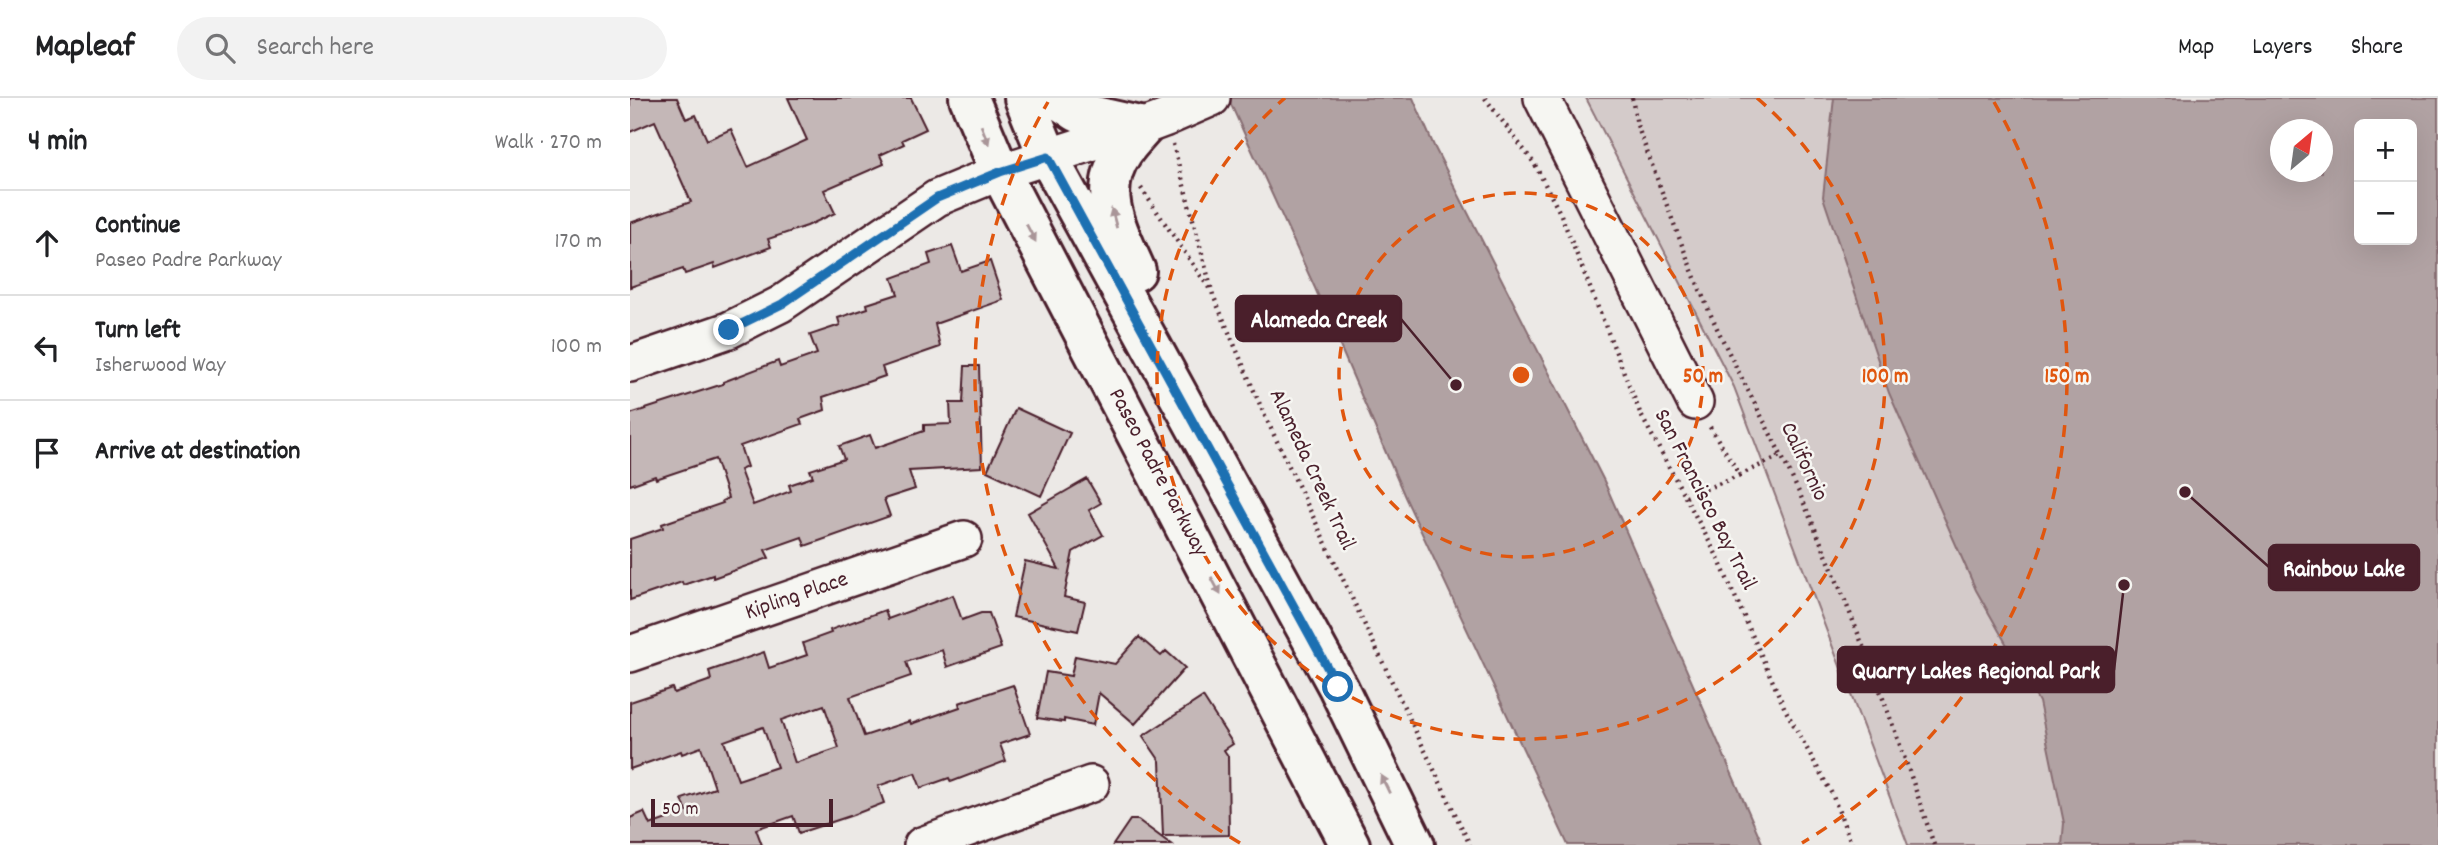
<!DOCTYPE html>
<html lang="en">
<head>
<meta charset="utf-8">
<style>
  :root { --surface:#fff; --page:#f2f2f2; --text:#202124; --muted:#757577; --line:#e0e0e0 }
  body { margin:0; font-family:Dekko,sans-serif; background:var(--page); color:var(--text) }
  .controls { position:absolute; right:21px; top:21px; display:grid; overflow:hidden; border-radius:10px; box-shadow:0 7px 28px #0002 }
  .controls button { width:63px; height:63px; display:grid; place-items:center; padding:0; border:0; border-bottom:2px solid var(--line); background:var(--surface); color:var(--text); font:35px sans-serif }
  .compass { position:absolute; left:1640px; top:21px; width:63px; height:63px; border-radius:50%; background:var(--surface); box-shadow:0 7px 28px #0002; rotate:29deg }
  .scale { position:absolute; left:21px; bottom:18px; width:182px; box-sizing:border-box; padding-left:7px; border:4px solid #4a1f2b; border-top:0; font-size:19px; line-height:24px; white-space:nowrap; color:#4a1f2b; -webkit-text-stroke:5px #f6f6f2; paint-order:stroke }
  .stop { position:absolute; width:21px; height:21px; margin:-16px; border:5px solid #1f6fb2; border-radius:50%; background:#fff }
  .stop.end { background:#1f6fb2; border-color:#fff; box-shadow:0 2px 7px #0008 }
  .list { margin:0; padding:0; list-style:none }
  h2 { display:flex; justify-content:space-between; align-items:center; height:91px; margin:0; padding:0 28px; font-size:30px }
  h2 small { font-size:23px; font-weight:400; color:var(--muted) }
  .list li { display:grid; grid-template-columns:46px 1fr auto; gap:21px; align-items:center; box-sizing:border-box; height:105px; padding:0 28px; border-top:2px solid var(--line) }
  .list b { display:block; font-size:26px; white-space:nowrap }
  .list p { margin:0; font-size:23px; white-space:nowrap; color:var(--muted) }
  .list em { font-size:23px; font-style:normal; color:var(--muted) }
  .icon { flex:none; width:38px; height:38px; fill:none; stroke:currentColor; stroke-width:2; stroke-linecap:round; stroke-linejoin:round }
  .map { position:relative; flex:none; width:1808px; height:747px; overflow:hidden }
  header { display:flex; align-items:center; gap:42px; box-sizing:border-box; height:98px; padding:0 35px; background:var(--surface); border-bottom:2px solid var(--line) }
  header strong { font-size:33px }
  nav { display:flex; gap:38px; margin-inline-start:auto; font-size:24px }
  .search { width:490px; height:63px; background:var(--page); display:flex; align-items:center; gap:18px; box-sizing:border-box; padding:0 24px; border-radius:38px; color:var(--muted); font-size:26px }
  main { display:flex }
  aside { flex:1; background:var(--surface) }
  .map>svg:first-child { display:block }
</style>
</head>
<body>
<header>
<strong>Mapleaf</strong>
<div class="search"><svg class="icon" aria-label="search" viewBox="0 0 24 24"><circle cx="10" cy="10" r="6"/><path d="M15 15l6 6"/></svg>Search here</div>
<nav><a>Map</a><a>Layers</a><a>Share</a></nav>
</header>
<main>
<aside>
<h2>4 min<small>Walk · 270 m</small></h2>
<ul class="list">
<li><svg class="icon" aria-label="ahead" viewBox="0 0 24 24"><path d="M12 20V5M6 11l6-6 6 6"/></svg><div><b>Continue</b><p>Paseo Padre Parkway</p></div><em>170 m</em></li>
<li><svg class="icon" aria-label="left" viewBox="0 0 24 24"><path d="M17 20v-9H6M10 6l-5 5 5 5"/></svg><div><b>Turn left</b><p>Isherwood Way</p></div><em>100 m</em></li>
<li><svg class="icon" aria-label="arrive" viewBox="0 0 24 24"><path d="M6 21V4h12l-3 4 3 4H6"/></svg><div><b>Arrive at destination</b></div></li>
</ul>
</aside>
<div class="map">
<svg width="1808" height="747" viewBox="0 0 1808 747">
  <rect width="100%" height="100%" fill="#ece9e6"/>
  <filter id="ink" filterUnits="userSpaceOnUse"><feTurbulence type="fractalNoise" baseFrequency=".0143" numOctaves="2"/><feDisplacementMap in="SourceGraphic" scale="14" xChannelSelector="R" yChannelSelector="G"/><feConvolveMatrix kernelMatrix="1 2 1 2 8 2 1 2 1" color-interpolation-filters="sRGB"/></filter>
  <g filter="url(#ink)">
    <path fill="#d4cbca" stroke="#8f757a" stroke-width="2" fill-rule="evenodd" d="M 956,0 L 1808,0 L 1808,747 L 1278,747 L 1104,289 ZM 1729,26 L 1782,26 L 1782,142 L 1729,142 ZM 1650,32 L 1692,32 L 1692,74 L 1650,74 Z"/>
    <path fill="#b1a2a3" stroke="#886e73" stroke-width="2" fill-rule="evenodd" d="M 598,0 L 783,0 L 804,48 L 974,383 L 1133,747 L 938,747 L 775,399 L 685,190 Z
      M 1204,0 L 1808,0 L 1808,747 L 1432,747 L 1434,725 L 1409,604 L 1346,492 L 1259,295 L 1193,99 ZM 1729,26 L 1782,26 L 1782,142 L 1729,142 ZM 1650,32 L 1692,32 L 1692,74 L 1650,74 Z"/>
    <path fill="#c4b7b7" stroke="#4a1f2b" stroke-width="2" fill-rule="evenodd" d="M 0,0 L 47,0 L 56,21 L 66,17 L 77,42 L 101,31 L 118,69 L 177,42 L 158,0 L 281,0 L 296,31 L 272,42 L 274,46 L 250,57 L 254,66 L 194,92 L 205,115 L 177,128 L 138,141 L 141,149 L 85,170 L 84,166 L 55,176 L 53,171 L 0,189 L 0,125 L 61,104 L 25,23 L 0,34 Z
      M 322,148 L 331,173 L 360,163 L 373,202 L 305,226 L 310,249 L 252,269 L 255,278 L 193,299 L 195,312 L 170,321 L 172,326 L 110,348 L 117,369 L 110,372 L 123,407 L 161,393 L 159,387 L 183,379 L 180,372 L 214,361 L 209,348 L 240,337 L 245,350 L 294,333 L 294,327 L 321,326 L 320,305 L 333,305 L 335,268 L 349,268 L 352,369 L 279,373 L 285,391 L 254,401 L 260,418 L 175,448 L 172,439 L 135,452 L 139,460 L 83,480 L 83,477 L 53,487 L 52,484 L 0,502 L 0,441 L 33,430 L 32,426 L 93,405 L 92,403 L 98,400 L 85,361 L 26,381 L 25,378 L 0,387 L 0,316 L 93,286 L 93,284 L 148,263 L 150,269 L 187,256 L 180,237 L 210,227 L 208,220 L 238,210 L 237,206 L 268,196 L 262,180 L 301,166 L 298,156 Z
      M 386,310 L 440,335 L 411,398 L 357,373 Z
      M 457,381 L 471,405 L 459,412 L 473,437 L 443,454 L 434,499 L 455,504 L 448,533 L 383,519 L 395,463 L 429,471 L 398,415 Z
      M 323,497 L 332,522 L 351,515 L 359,515 L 371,550 L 317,569 L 312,552 L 276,564 L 281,578 L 220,599 L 234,638 L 280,623 L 281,626 L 330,609 L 329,605 L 383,587 L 400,636 L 370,646 L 376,663 L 321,684 L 319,680 L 291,690 L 285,675 L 248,688 L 254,705 L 223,717 L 169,735 L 163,718 L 126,731 L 132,747 L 0,747 L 0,720 L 14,714 L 20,727 L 57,714 L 52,701 L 85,690 L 71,649 L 52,656 L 51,653 L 0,671 L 0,604 L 42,590 L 44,595 L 81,582 L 79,573 L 134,554 L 139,570 L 177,557 L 173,545 L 201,535 L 200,532 L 255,512 L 258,521 ZM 194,607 L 209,650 L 165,665 L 151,622 ZM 133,629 L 147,669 L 108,682 L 94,643 Z
      M 509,539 L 531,558 L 536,553 L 555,570 L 505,626 L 469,595 L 463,627 L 434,621 L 434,624 L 407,620 L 416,574 L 441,578 L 445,558 L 485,566 Z
      M 573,599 L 603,646 L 594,652 L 598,658 L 599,737 L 533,738 L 530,663 L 513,638 Z
      M 500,722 L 508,722 L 542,747 L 483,747 Z"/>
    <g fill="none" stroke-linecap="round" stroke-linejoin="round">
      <defs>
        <path id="minor" d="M 912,0 L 1065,304
          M 536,20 L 582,0
          M 0,266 L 99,232 L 151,206 L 307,100 L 370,74 L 520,26
          M 0,556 L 334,441
          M 292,747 L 461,686"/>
        <path id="major" d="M 339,0 L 370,74 L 720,747
          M 394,0 L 418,59 L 708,589 L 785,747
          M 426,0 L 447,14 L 514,29 C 507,37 499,45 493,54 C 465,94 489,134 506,173"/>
      </defs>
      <use href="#minor" stroke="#4a1f2b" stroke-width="40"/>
      <use href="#major" stroke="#4a1f2b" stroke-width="44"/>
      <path stroke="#4a1f2b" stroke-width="4.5" stroke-dasharray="2 5" stroke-linecap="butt" d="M 855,0 L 904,65 L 931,117 L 1011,317 L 1087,458 L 1155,611 L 1202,696 L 1222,747
        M 1002,0 L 1007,27 C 1031,90 1053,154 1080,215 C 1110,281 1147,344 1176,410 C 1224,520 1267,633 1304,747
        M 543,46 L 583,197 L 634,316 L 840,747
        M 511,90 L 581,193
        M 1080,329 L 1110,377 L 1152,357
        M 1056,399 L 1110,377"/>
      <use href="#minor" stroke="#f6f6f2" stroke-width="35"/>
      <use href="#major" stroke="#f6f6f2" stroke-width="38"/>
      <defs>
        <path id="minor-bridge" d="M 520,26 L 536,20"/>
      </defs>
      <use href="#minor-bridge" stroke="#4a1f2b" stroke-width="40" stroke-linecap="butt"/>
      <use href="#minor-bridge" stroke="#f6f6f2" stroke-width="35"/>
    </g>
    <defs><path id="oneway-solid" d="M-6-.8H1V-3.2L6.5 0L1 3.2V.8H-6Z" transform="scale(1.75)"/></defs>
    <g fill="#a99598">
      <use href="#oneway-solid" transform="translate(355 37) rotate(68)"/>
      <use href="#oneway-solid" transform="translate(484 120) rotate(-105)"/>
      <use href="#oneway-solid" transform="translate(401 135) rotate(62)"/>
      <use href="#oneway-solid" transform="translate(586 488) rotate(62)"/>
      <use href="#oneway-solid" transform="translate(755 686) rotate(-116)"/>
    </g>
  </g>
  <g fill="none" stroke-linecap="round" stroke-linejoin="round" filter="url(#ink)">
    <path stroke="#1f6fb2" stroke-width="9" d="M 99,232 L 152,206 L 307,100 L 370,74 L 418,59 L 708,589"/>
  </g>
  <g fill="none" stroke="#e0560e" stroke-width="3.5" stroke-dasharray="12 9">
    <circle cx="891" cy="277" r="182"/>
    <path d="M1127 0A364 364 0 1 1 655 0"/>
    <path d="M610 745A546 546 0 0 1 418 4M1364 4A546 546 0 0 1 1172 745"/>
  </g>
  <g text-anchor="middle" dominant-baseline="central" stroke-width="5" stroke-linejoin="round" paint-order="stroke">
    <g font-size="23" fill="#4a1f2b" stroke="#f6f6f2">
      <text transform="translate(1173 364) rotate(65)">Californio</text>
      <text transform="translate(681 372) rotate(65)">Alameda Creek Trail</text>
      <text transform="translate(527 375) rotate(62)">Paseo Padre Parkway</text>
      <text transform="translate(1074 402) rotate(63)">San Francisco Bay Trail</text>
      <text transform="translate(167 499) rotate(-19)">Kipling Place</text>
    </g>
  </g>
  <circle cx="891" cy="277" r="10" fill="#e0560e" stroke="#f6f6f2" stroke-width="3.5"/>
  <g font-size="21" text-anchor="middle" font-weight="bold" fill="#e0560e" stroke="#f6f6f2" stroke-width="5" stroke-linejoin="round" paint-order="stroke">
    <text x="1073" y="284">50 m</text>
    <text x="1255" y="284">100 m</text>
    <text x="1437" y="284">150 m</text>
  </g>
  <path fill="none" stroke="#4a1f2b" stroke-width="2.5" d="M826 287L771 221M1555 394L1639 469M1494 487L1484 572"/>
  <g fill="#4a1f2b" stroke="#f6f6f2" stroke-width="2.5">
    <circle cx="826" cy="287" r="7"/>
    <circle cx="1555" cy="394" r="7"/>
    <circle cx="1494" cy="487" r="7"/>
  </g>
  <g fill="#4a1f2b" stroke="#4a1f2b" stroke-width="2.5">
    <rect x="606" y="198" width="165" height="45" rx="7"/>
    <rect x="1639" y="447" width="150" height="45" rx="7"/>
    <rect x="1208" y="549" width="276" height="45" rx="7"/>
  </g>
  <g font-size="24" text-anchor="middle" font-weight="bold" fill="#fff">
    <text x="689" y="229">Alameda Creek</text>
    <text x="1714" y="478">Rainbow Lake</text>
    <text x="1346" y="580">Quarry Lakes Regional Park</text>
  </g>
</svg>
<div class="controls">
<button>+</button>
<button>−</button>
</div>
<svg class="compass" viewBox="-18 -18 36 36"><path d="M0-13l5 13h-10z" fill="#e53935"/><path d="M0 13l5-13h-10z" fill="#757577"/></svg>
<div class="scale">50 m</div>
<div class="stop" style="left:708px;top:589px"></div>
<div class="stop end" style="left:99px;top:232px"></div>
</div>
</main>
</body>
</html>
